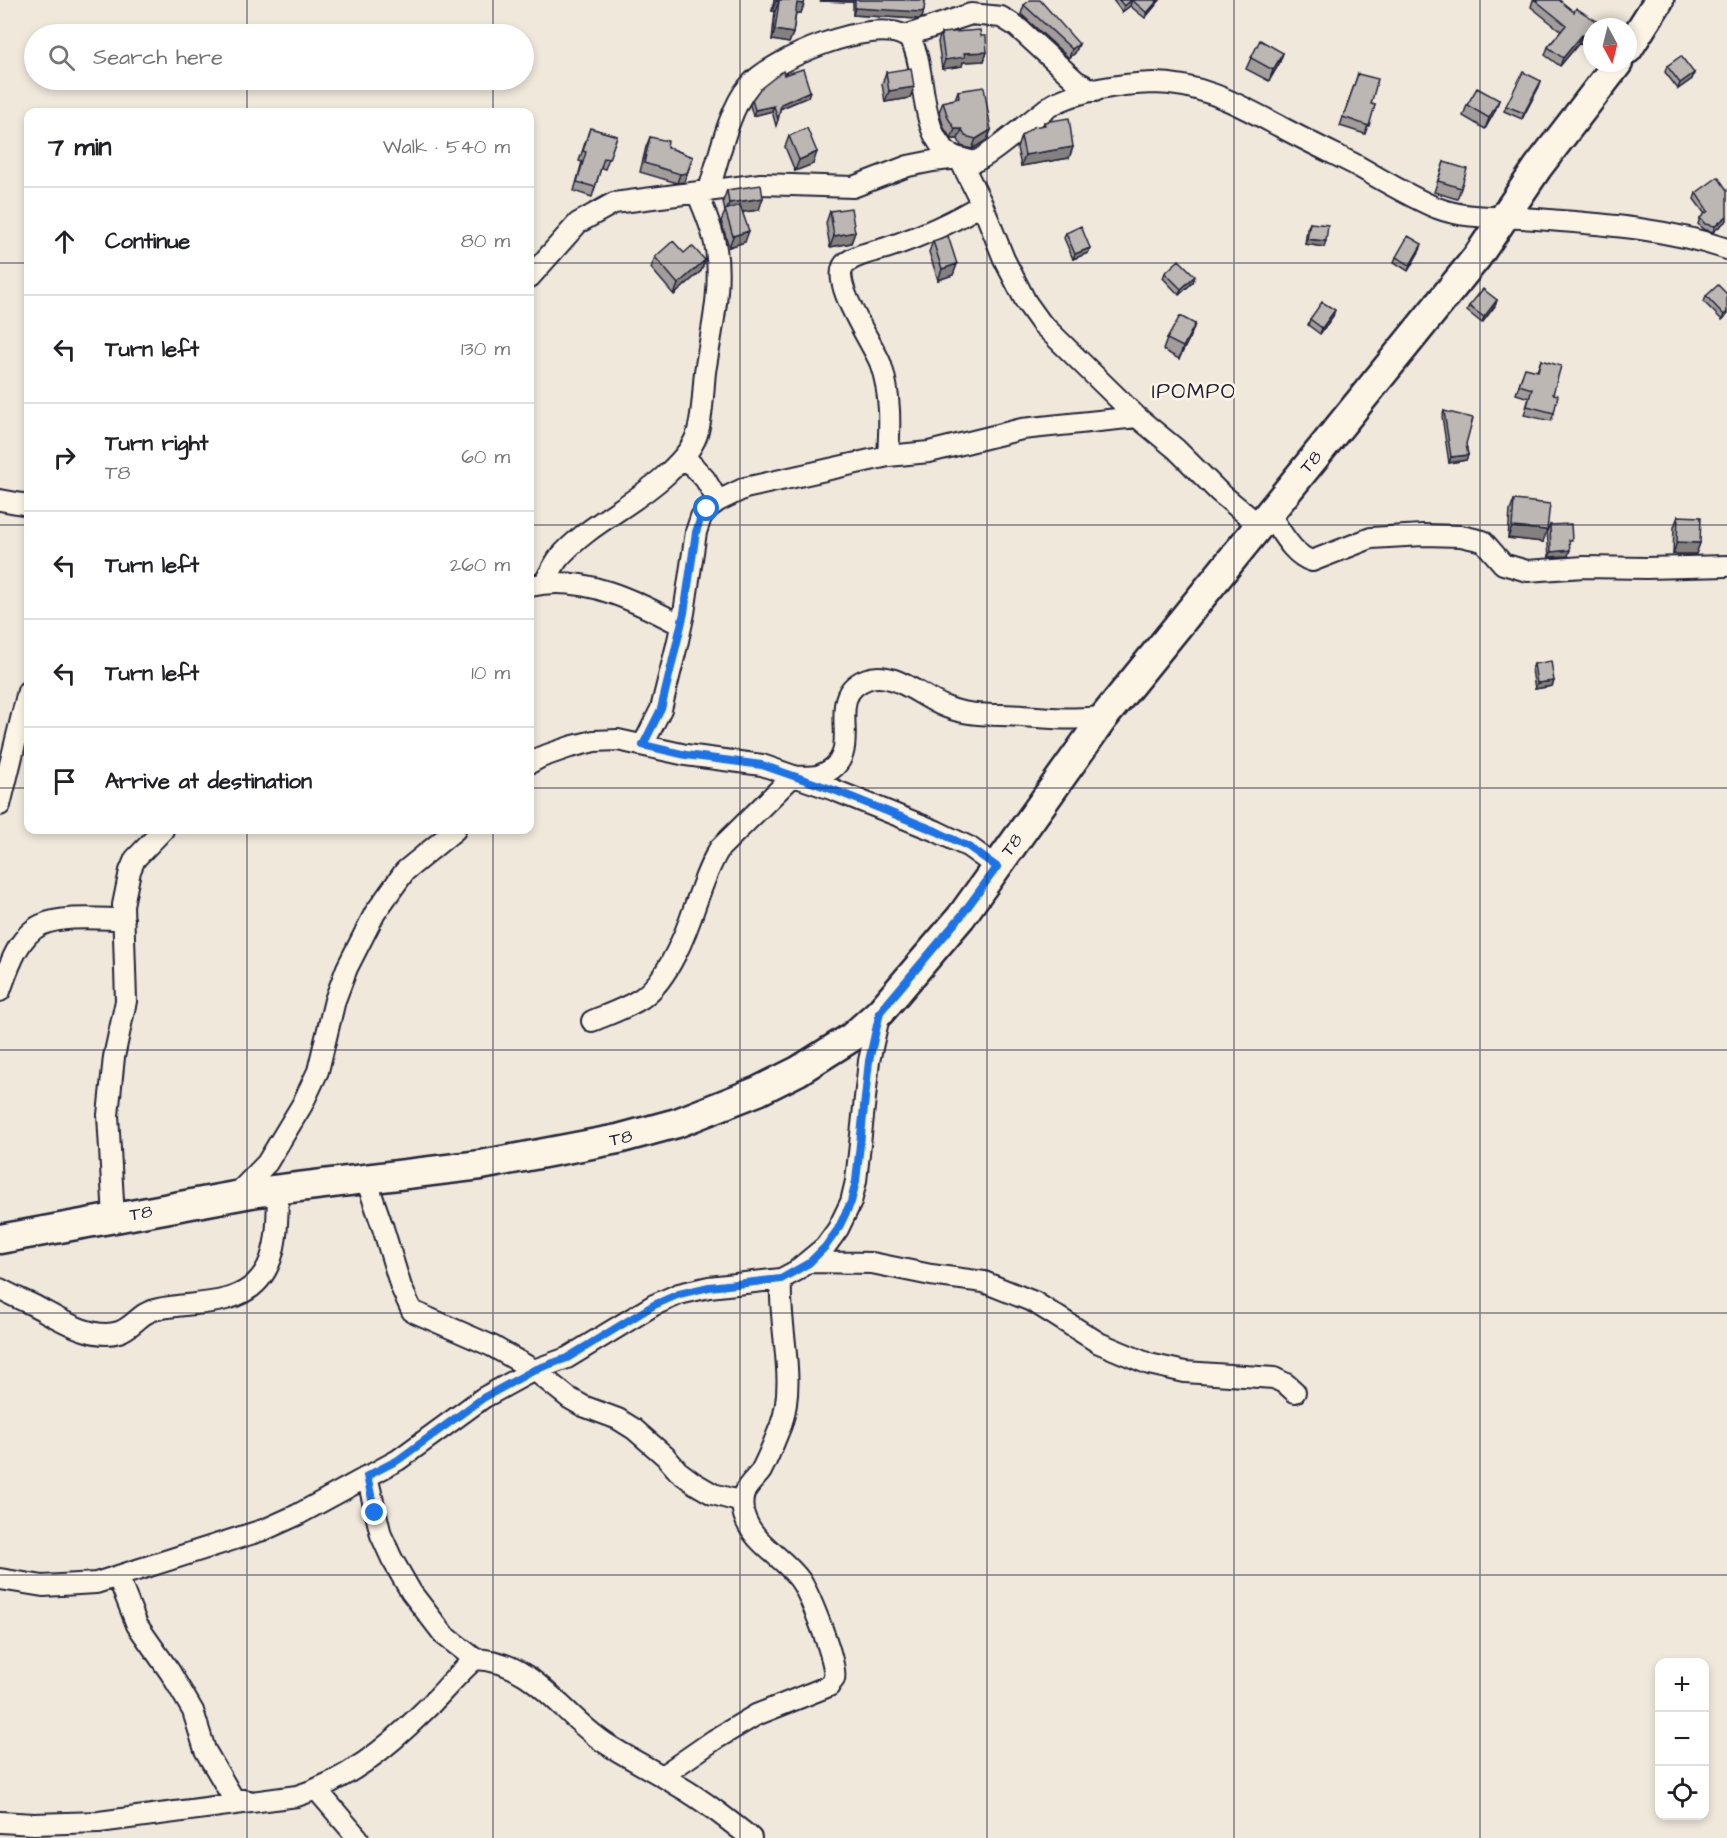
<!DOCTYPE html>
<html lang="en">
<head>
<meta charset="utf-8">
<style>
  :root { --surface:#fff; --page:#f2f2f2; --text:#202124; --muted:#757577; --line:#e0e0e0 }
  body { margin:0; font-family:"Architects Daughter",sans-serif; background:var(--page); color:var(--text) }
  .controls { position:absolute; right:18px; bottom:18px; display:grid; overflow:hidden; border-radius:12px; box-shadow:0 3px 9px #0003 }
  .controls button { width:54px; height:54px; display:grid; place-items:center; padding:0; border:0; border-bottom:2px solid var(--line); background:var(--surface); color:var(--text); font:30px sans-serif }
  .compass { position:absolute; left:1583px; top:18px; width:54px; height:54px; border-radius:50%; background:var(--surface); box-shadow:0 3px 9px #0003; rotate:173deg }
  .stop { position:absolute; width:18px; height:18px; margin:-14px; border:4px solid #1a73e8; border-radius:50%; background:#fff }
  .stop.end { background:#1a73e8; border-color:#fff; box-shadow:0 2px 6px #0008 }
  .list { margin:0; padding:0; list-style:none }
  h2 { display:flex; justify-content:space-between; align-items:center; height:78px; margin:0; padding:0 24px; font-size:26px }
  h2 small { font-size:20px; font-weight:400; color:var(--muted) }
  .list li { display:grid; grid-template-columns:39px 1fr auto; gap:18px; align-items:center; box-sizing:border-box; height:108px; padding:0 24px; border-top:2px solid var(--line) }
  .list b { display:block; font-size:22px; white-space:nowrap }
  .list p { margin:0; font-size:20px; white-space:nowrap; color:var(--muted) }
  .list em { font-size:20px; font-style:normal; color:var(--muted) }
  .icon { flex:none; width:33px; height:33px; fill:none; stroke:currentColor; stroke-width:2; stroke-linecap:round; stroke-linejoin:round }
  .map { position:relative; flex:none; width:1727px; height:1838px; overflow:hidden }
  .search { position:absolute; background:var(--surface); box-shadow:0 3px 9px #0003; left:24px; top:24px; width:510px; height:66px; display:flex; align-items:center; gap:15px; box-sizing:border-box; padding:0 21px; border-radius:33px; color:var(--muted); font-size:22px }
  .panel { position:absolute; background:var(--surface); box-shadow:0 3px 9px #0003; left:24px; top:108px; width:510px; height:726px; border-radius:12px }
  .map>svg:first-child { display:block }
</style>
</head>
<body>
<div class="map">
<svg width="1727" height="1838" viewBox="0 0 1727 1838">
  <rect width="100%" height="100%" fill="#efe8db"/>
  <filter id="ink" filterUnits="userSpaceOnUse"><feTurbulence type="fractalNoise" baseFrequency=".0167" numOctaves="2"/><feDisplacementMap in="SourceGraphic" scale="12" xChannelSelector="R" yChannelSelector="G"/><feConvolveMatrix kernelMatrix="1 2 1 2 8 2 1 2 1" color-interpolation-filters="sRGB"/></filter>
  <g filter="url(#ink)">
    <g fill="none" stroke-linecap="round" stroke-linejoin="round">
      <defs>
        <path id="street" d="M 905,36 L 971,14 L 1001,17 L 1016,26 L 1076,81 L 1095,91
          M 959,158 L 982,204 L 1004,259 L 1026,302 L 1041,323 L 1137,417 L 1176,449 L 1219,492 L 1259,525
          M 709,190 C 718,161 729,108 749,86 C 772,59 872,17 905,36 C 930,49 913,140 956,157 C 961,158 970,162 975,161 C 985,160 1036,116 1050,106 C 1077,90 1122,84 1153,83 C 1202,83 1239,105 1281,127 C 1305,140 1330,152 1354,164 C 1381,179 1408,196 1437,208 C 1468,220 1503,216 1536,219 C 1601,224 1665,228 1727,249
          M 530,277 L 578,223 L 614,203 L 761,184 L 853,187 L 908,166 L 933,161 L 959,158
          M 684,456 L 705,479 L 718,501
          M 888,456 C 890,425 891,395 881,365 C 875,346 825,277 847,262 C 858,254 873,252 886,248 C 919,237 952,223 982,204
          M 0,500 L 28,505
          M 1269,514 C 1280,529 1292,555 1312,561 L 1371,538 L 1423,535 L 1461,536 L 1483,541 L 1503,564 L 1527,571 L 1584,567 L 1646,568 L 1727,566
          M 544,583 C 549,575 553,566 558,559 C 589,523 635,505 669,472 C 681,461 694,447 698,431 C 703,412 703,391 705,372 C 711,333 722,289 716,249 C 713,230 705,211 697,193
          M 530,586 C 583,574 636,601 681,625
          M 643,745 L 661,709 L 677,645 L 684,613 L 696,532 L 701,517 L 707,509 L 718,501 L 745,488 L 888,456 L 929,452 L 1022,429 L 1137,417
          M 530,763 L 541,757 L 570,747 L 594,741 L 618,740 L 686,755 L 762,765 L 834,790 L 936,831 L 969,847 L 997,867
          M 0,805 L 28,691
          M 0,991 C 8,969 18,936 41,925 C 63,915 101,919 124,919
          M 592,1021 C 609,1014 627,1008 642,998 C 669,979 686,933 696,903 C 703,884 709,865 720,848 L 792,777 C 801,776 812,778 820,775 C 872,756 818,697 867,679 C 893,669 922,698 946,707 C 971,717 997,714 1022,716 C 1050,718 1076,720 1104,717
          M 366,1179 L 383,1228 L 401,1287 L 412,1311 L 492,1346 L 534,1370 L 569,1398 L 583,1406 L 618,1419 L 634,1429 L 665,1456 L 678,1471 L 694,1483 L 713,1494 L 742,1502
          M 235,1196 L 267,1163 L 302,1105 L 318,1071 L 335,1000 L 347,968 L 375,913 L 405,871 L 455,830
          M 114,1218 L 108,1115 L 114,1057 L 126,1001 L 123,905 L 130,871 L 135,859 L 163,830
          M 809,1262 L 872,1263 L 931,1275 L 984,1282 L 1034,1302 L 1099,1343 L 1149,1364 L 1185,1372 L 1274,1378 L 1286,1384 L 1295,1392
          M 0,1289 C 11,1295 22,1300 33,1305 C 56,1317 91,1341 119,1332 C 134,1327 140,1312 158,1309 C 180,1304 204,1305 226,1299 C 280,1285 277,1234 278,1189
          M 367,1476 L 381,1535 L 392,1559 L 411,1592 L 444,1635 L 475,1659
          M 118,1577 L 137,1625 L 170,1672 L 193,1711 L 205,1750 L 233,1798 L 249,1801
          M 0,1579 L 43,1586 L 96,1583 L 266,1529 L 297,1515 L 398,1460 L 483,1398 L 534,1370 L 567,1358 L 654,1305 L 679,1294 L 709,1287 L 781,1279 L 796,1271 L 825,1247 L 838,1229 L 851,1202 L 856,1181 L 869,1061 L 880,1012
          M 662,1776 L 714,1740 L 756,1715 L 829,1686 C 829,1685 834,1679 834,1679 C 839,1666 809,1593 800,1580 C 783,1556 753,1544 744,1515 C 742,1508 742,1500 744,1493 C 748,1484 756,1478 761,1471 C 769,1456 775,1440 781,1425 C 797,1379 778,1326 781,1279
          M 317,1790 L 358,1838
          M 0,1822 L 34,1824 L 99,1822 L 297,1796 C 346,1781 387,1748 423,1712 C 441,1695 456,1675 475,1659 C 534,1661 560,1713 605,1743 C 628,1758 653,1770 677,1785 C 703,1800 727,1819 751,1838"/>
        <path id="secondary" d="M 1628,49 L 1659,0
          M 0,1239 L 257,1192 L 481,1165 L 618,1139 L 677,1123 L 758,1091 L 798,1071 L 852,1037 L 880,1012 L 961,917 L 1104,717 L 1477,257 L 1538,167 L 1618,63"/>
      </defs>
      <use href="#street" stroke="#22223b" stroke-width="24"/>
      <use href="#secondary" stroke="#22223b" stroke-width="33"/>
      <use href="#street" stroke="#fcf5e5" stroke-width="20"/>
      <use href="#secondary" stroke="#fcf5e5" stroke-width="28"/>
    </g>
    <path fill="#a29d9a" stroke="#22223b" stroke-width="1.5" d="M 774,0 L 805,0 L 801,13 L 796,13 L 793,33 L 789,43 L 772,40 L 775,11 L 772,11 Z
      M 821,0 L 925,0 L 924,10 L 922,18 L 918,19 L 853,15 L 853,2 L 821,1 Z
      M 1113,0 L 1160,0 L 1145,18 L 1130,6 L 1122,12 Z
      M 1533,0 L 1559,0 L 1574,12 L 1598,22 L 1584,46 L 1579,43 L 1560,66 L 1545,55 L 1548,47 L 1561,31 L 1531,7 Z
      M 1024,5 L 1079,44 L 1075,53 L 1069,58 L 1021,14 Z
      M 941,33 L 981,36 L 987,52 L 984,61 L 963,62 L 962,66 L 942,69 L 938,42 Z
      M 1283,53 L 1279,64 L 1269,81 L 1246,69 L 1251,58 Z
      M 1667,66 L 1694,73 L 1692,79 L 1678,89 L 1665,72 Z
      M 886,72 L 914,87 L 910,98 L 885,102 L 882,84 Z
      M 1358,74 L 1371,104 L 1375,105 L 1365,134 L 1340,126 Z
      M 784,75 L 808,97 L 780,109 L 778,120 L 776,126 L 772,111 L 753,116 L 750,105 L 752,100 Z
      M 1541,81 L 1522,119 L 1504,111 L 1506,106 Z
      M 958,91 L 991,130 L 987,140 L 972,149 L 961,146 L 958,139 L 951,139 L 944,128 L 939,112 L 943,102 L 955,99 Z
      M 1499,100 L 1495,111 L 1485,129 L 1463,116 L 1467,105 Z
      M 1044,122 L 1073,147 L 1069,158 L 1021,166 L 1017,148 L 1021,136 L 1043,125 Z
      M 590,128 L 617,136 L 605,169 L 601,168 L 592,197 L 574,191 L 582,162 L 579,161 Z
      M 789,136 L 813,164 L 795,171 L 785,147 Z
      M 650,137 L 667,147 L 693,157 L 684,182 L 677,183 L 640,172 L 646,147 Z
      M 1444,162 L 1461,188 L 1457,199 L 1434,192 Z
      M 727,190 L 759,210 L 743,212 L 745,242 L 729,247 L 721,221 L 725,212 L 723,201 Z
      M 1696,193 L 1727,220 L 1713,232 L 1703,229 L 1698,224 L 1700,218 L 1705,214 L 1694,199 Z
      M 830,211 L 855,232 L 851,243 L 830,247 L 826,223 Z
      M 1310,223 L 1324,247 L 1305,244 L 1307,229 Z
      M 1066,233 L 1088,253 L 1073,259 L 1064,238 Z
      M 933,241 L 957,264 L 953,275 L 938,280 L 929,252 Z
      M 1420,250 L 1408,271 L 1394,262 L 1396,257 Z
      M 684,253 L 705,260 L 701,271 L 674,295 L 651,268 L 655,257 Z
      M 1165,273 L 1193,282 L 1179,295 L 1163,278 Z
      M 1706,296 L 1727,315 L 1722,320 L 1704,302 Z
      M 1497,300 L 1495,306 L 1482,323 L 1467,311 L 1469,306 Z
      M 1333,316 L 1320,334 L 1308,325 L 1310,319 Z
      M 1195,324 L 1191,335 L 1179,359 L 1163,350 L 1167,339 Z
      M 1541,360 L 1553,394 L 1554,413 L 1551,421 L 1524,415 L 1529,398 L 1516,394 L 1522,376 L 1537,371 Z
      M 1444,411 L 1466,444 L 1468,455 L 1466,460 L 1449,463 L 1442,416 Z
      M 1514,500 L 1543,542 L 1508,538 L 1510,511 Z
      M 1678,516 L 1700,543 L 1696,554 L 1673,554 L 1674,527 Z
      M 1550,525 L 1568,556 L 1549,557 L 1547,531 Z
      M 1534,664 L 1554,681 L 1552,686 L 1535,689 L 1532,669 Z"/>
    <path fill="#84807d" stroke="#22223b" stroke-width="1.5" d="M 822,0 L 853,0 L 853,2 L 821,1 Z
      M 1132,0 L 1130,6 L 1122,12 L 1124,6 Z
      M 1158,0 L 1160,0 L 1159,1 L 1145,18 L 1147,13 Z
      M 776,1 L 779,1 L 775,11 L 772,11 Z
      M 797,3 L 804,4 L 801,13 L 794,13 Z
      M 855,8 L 924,10 L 922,18 L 918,19 L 853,15 Z
      M 775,30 L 793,33 L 789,43 L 772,40 Z
      M 1592,31 L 1592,35 L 1584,46 L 1587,38 Z
      M 1582,35 L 1579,43 L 1560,66 L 1563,58 Z
      M 1079,44 L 1075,53 L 1069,58 L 1072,49 Z
      M 987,52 L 984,61 L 963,62 L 962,66 L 942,69 L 945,60 L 964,53 Z
      M 1283,53 L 1279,64 L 1269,81 L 1273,70 Z
      M 1694,73 L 1692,79 L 1678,89 L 1680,83 Z
      M 1541,81 L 1539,87 L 1522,119 L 1524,113 Z
      M 914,87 L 910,98 L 885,102 L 889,91 Z
      M 810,91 L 808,97 L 779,109 L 781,104 Z
      M 1499,100 L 1495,111 L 1485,129 L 1489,118 Z
      M 774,106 L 772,111 L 753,116 L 755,110 Z
      M 955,129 L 962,129 L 958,139 L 951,139 Z
      M 991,130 L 987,140 L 972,149 L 976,139 Z
      M 1073,147 L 1069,158 L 1021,166 L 1025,155 Z
      M 817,152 L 813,164 L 795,171 L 799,160 Z
      M 693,157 L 684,182 L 677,183 L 680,174 Z
      M 763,198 L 759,210 L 727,214 L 726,213 L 729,203 Z
      M 1727,216 L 1727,220 L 1713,232 L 1715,226 Z
      M 749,231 L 745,242 L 729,247 L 733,236 Z
      M 855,232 L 851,243 L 830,247 L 834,236 Z
      M 1307,239 L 1326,241 L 1324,247 L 1305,244 Z
      M 1422,244 L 1420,250 L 1408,271 L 1410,265 Z
      M 1090,248 L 1088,253 L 1073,259 L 1075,254 Z
      M 705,260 L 701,271 L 674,295 L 678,284 Z
      M 957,264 L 953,275 L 938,280 L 942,269 Z
      M 1195,276 L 1193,282 L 1179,295 L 1181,289 Z
      M 1497,300 L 1495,306 L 1482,323 L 1484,317 Z
      M 1335,310 L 1333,316 L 1320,334 L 1322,328 Z
      M 1727,312 L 1727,315 L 1722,320 L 1724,315 Z
      M 1195,324 L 1191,335 L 1179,359 L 1183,347 Z
      M 1468,455 L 1466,460 L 1449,463 L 1451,457 Z
      M 1512,527 L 1547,530 L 1543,542 L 1508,538 Z
      M 1677,542 L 1700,543 L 1696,554 L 1673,554 Z
      M 1570,550 L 1568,556 L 1549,557 L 1551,552 Z
      M 1554,681 L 1552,686 L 1535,689 L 1537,683 Z"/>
    <path fill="#bcb7b3" stroke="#22223b" stroke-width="1.5" d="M 776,0 L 805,0 L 804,4 L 797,3 L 793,33 L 775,30 L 779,1 Z
      M 855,0 L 925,0 L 924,10 L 921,12 L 855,8 Z
      M 1030,0 L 1040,0 L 1079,44 L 1072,49 L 1024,5 Z
      M 1119,0 L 1158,0 L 1147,13 L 1132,0 L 1124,6 Z
      M 1535,0 L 1559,0 L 1574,12 L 1576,8 L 1598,22 L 1595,27 L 1592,27 L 1592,31 L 1587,38 L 1582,35 L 1563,58 L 1548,47 L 1566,25 Z
      M 980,30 L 981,36 L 986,36 L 987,52 L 964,53 L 965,57 L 945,60 L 941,33 Z
      M 1260,40 L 1283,53 L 1273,70 L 1251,58 Z
      M 1681,56 L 1694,73 L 1680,83 L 1667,66 Z
      M 911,68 L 914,87 L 889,91 L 886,72 Z
      M 803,69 L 810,91 L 781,104 L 778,120 L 774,106 L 755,110 L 752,100 L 760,89 L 783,71 L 784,75 Z
      M 1523,72 L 1541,81 L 1524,113 L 1506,106 Z
      M 1358,74 L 1378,79 L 1371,104 L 1375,105 L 1369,126 L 1343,117 Z
      M 984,87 L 991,130 L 976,139 L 965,136 L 962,129 L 955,129 L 948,118 L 943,102 L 959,98 L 958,91 Z
      M 1477,88 L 1499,100 L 1489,118 L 1467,105 Z
      M 1069,118 L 1073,147 L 1025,155 L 1021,136 L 1033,127 L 1045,125 L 1044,122 Z
      M 590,128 L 617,136 L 609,159 L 604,158 L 595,187 L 577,182 L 586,152 L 583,151 Z
      M 807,128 L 817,152 L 799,160 L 789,136 Z
      M 650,137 L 668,141 L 667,147 L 693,157 L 687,173 L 680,174 L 644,163 Z
      M 1444,162 L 1467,169 L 1461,188 L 1438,181 Z
      M 1718,177 L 1727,190 L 1727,216 L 1715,226 L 1705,224 L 1700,218 L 1708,211 L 1696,193 Z
      M 761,185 L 763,198 L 729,203 L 727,190 Z
      M 740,205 L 749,231 L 733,236 L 725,210 Z
      M 851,208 L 855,232 L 834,236 L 830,211 Z
      M 1310,223 L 1328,225 L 1326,241 L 1307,239 Z
      M 1081,226 L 1090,248 L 1075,254 L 1066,233 Z
      M 948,236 L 957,264 L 942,269 L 933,241 Z
      M 1408,236 L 1422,244 L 1410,265 L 1396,257 Z
      M 673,241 L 684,253 L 692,246 L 705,260 L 678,284 L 655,257 Z
      M 1179,260 L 1195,276 L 1181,289 L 1165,273 Z
      M 1718,285 L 1727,294 L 1727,312 L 1724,315 L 1706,296 Z
      M 1483,289 L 1497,300 L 1484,317 L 1469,306 Z
      M 1322,302 L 1335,310 L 1322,328 L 1310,319 Z
      M 1180,316 L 1195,324 L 1183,347 L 1167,339 Z
      M 1541,360 L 1561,366 L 1553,394 L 1558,395 L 1554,413 L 1527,406 L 1532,389 L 1519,385 L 1525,368 L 1538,371 Z
      M 1444,411 L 1473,418 L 1466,444 L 1468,455 L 1451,457 Z
      M 1514,500 L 1550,504 L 1547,530 L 1512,527 Z
      M 1678,516 L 1701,517 L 1700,543 L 1677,542 Z
      M 1571,524 L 1572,540 L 1569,540 L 1570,550 L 1551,552 L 1550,525 Z
      M 1551,661 L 1554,681 L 1537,683 L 1534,664 Z"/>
  </g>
  <g fill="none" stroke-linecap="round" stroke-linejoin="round" filter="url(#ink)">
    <path stroke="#1a73e8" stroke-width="8" d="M 375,1513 L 367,1476 L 398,1460 L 483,1398 L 534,1370 L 567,1358 L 654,1305 L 679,1294 L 709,1287 L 781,1279 L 809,1263 L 825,1247 L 838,1229 L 851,1202 L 856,1181 L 869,1061 L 880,1012 L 961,916 L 997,867 L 969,847 L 936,831 L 834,790 L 762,765 L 686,755 L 643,745 L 661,709 L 684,613 L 696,532 L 701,517 L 707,509"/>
  </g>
  <path fill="none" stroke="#22223b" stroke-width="1.5" stroke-opacity="0.55" d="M 247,0 L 247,34M 493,0 L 493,34M 740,0 L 740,1838M 987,0 L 987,1838M 1234,0 L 1234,1838M 1480,0 L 1480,1838M 247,80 L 247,112M 493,80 L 493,112M 0,263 L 28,263M 530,263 L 1727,263M 0,525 L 28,525M 530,525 L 1727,525M 0,788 L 28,788M 530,788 L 1727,788M 247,830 L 247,1838M 493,830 L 493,1838M 0,1050 L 1727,1050M 0,1313 L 1727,1313M 0,1575 L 1727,1575"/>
  <g text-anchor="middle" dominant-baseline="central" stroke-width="5" stroke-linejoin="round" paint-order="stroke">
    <g font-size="18" fill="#22223b" stroke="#fcf5e5">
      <text transform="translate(1311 462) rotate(-51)">T8</text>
      <text transform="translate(1012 845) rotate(-54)">T8</text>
      <text transform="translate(621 1138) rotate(-13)">T8</text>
      <text transform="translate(141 1213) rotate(-10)">T8</text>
    </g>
    <g font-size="21" letter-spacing="1.5" fill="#22223b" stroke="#fcf5e5">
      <text x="1194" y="391">IPOMPO</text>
    </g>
  </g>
</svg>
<div class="controls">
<button>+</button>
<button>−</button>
<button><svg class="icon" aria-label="locate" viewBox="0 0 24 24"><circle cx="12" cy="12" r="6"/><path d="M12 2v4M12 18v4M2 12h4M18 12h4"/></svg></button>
</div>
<svg class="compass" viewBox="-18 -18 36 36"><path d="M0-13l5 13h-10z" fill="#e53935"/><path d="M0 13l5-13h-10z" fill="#757577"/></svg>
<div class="stop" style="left:707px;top:509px"></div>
<div class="stop end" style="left:375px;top:1513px"></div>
<div class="search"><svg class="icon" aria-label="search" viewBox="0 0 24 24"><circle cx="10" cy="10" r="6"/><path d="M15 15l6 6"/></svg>Search here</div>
<section class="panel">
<h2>7 min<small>Walk · 540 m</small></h2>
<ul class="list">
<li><svg class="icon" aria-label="ahead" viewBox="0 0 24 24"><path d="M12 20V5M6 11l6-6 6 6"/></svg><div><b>Continue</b></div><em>80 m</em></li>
<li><svg class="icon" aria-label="left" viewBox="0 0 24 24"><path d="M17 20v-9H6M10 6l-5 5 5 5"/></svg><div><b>Turn left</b></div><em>130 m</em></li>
<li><svg class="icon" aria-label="right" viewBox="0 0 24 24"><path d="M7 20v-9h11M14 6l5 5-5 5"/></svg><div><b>Turn right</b><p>T8</p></div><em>60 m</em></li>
<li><svg class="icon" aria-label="left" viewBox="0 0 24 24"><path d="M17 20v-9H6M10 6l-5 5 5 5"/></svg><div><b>Turn left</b></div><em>260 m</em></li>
<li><svg class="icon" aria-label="left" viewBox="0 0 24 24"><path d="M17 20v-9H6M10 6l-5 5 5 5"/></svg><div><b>Turn left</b></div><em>10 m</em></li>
<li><svg class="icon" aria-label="arrive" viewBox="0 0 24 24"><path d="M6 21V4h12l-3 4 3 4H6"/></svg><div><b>Arrive at destination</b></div></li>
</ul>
</section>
</div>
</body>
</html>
